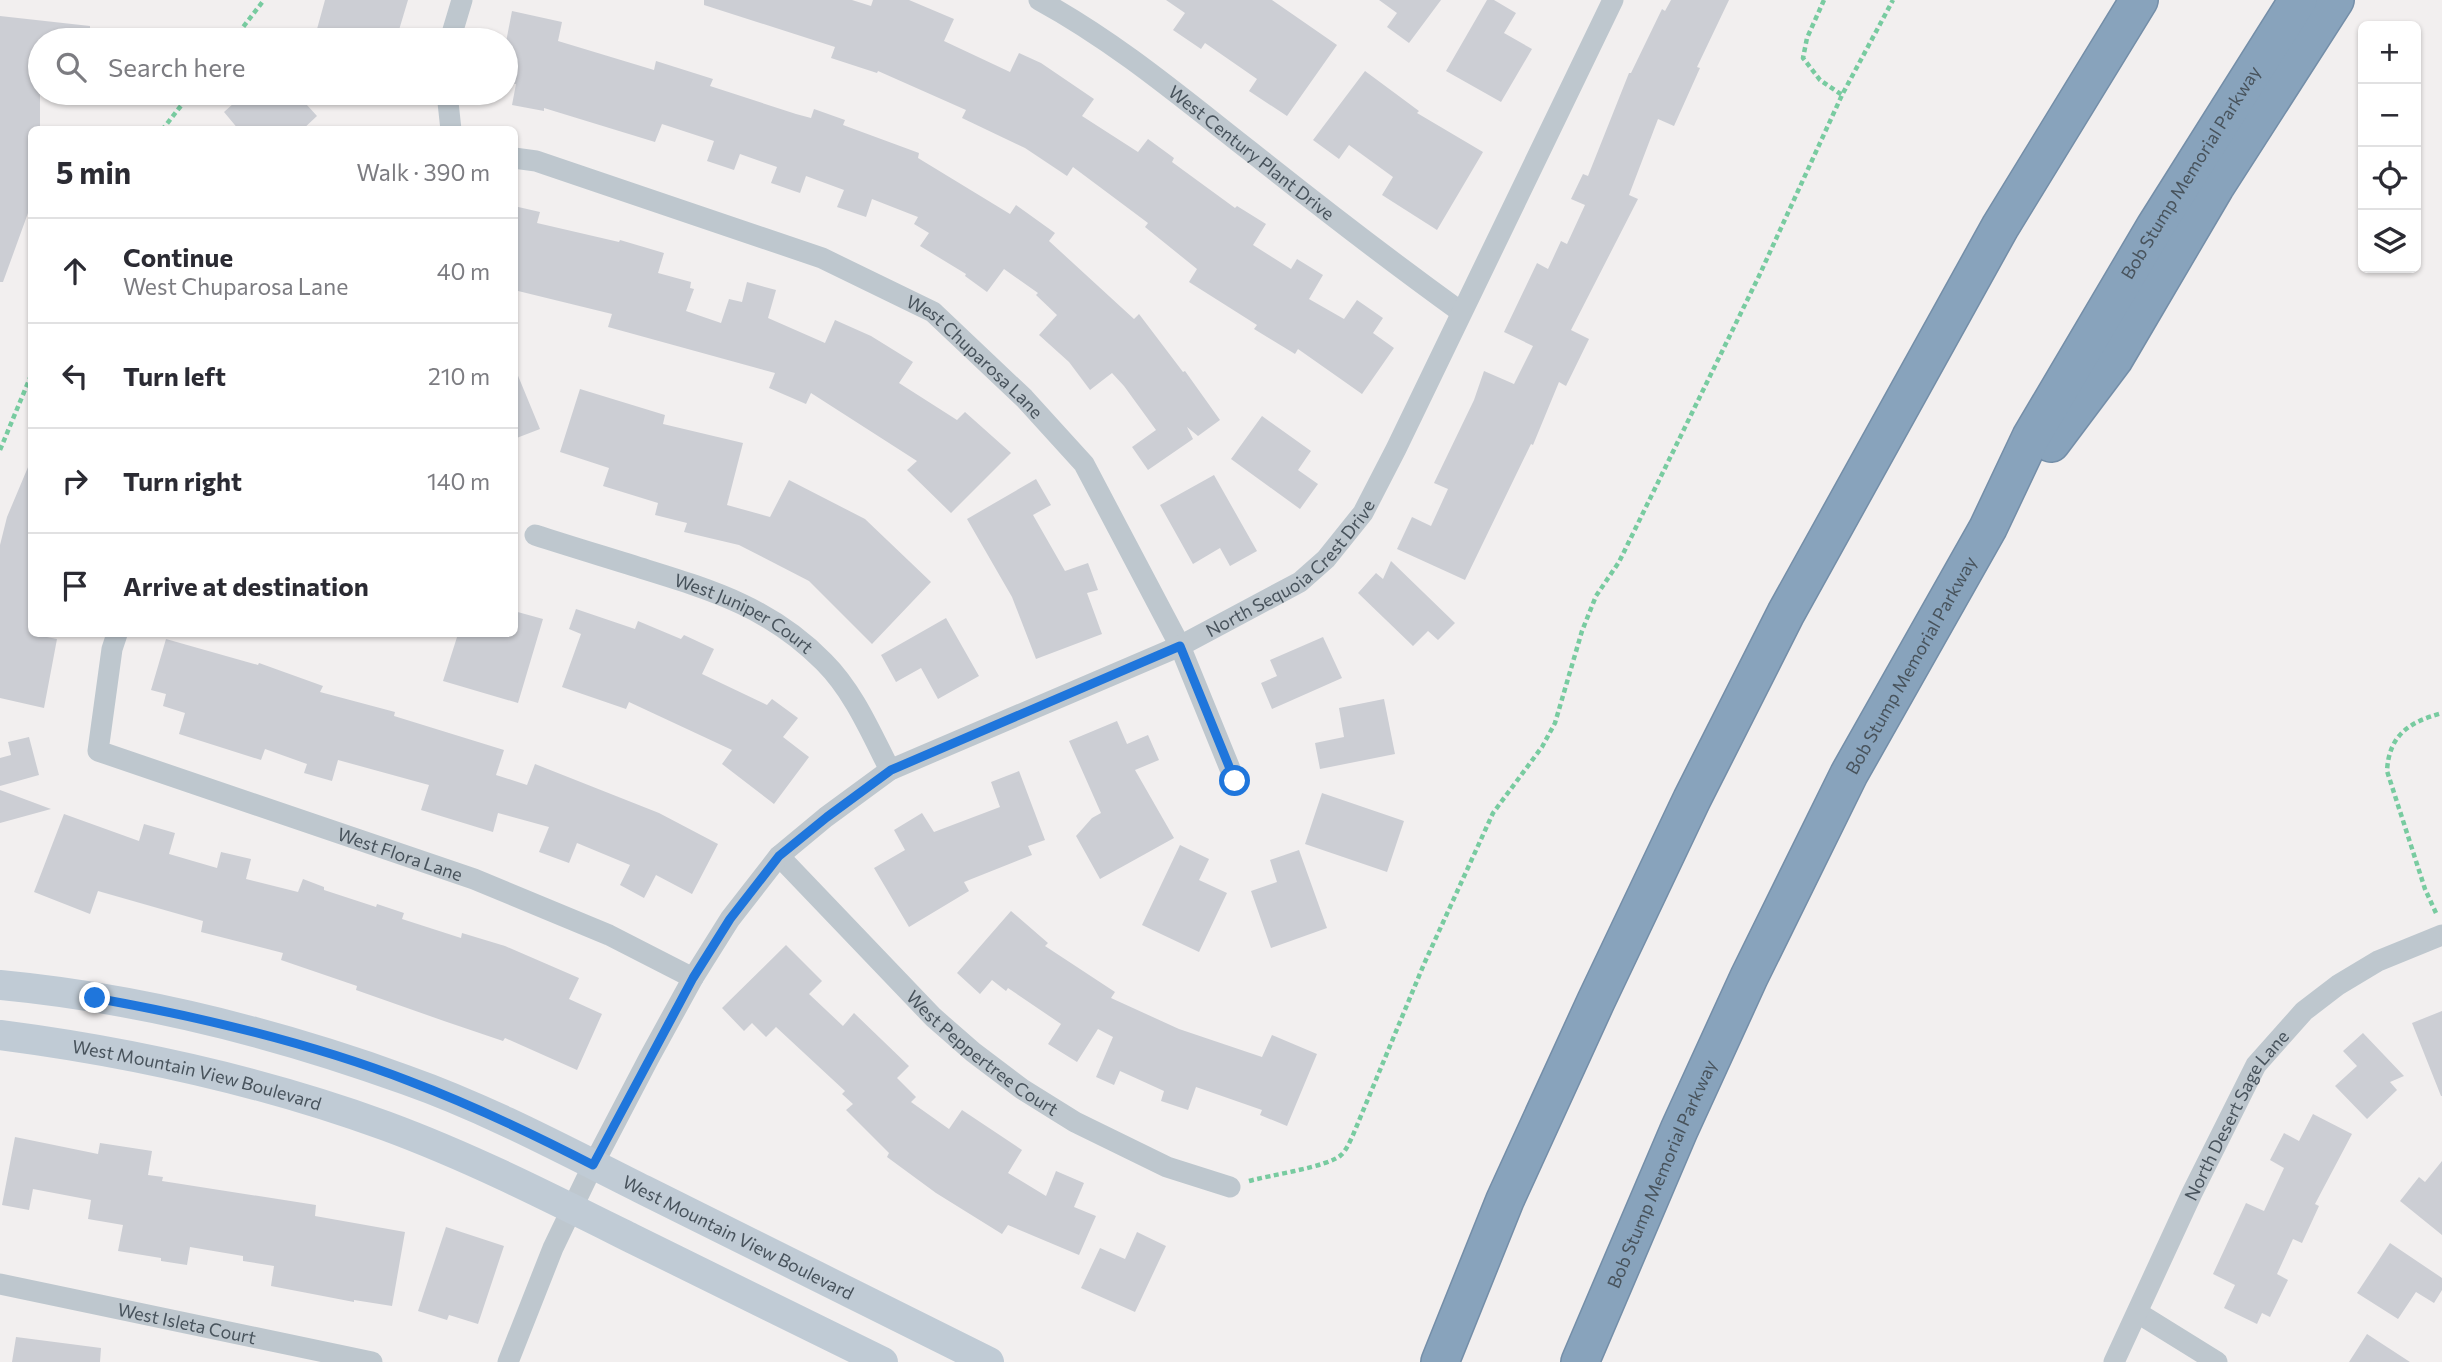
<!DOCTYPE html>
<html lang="en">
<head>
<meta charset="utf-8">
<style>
  :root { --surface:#fff; --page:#f7f7f7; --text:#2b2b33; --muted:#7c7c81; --line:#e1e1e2 }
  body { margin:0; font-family:Commissioner,sans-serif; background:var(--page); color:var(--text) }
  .controls { position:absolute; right:21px; top:21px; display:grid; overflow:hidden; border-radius:10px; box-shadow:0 2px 5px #0004 }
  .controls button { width:63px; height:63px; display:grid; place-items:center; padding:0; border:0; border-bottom:2px solid var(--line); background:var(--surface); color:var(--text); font:35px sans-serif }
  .stop { position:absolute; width:21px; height:21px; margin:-16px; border:5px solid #1f76dc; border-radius:50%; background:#fff }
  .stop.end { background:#1f76dc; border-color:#fff; box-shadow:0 2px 7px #0008 }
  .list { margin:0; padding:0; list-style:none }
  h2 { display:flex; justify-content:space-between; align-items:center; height:91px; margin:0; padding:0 28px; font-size:30px }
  h2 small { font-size:23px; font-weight:400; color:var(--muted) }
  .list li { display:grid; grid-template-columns:46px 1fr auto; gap:21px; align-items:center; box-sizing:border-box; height:105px; padding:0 28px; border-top:2px solid var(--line) }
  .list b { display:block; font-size:26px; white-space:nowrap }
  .list p { margin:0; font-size:23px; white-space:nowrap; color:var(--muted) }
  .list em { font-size:23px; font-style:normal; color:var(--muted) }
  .icon { flex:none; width:38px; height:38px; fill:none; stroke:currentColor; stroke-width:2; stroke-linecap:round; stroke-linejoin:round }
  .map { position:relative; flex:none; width:2442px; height:1362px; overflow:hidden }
  .search { position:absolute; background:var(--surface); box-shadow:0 2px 5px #0004; left:28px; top:28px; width:490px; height:77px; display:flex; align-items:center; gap:18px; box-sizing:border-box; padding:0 24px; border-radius:38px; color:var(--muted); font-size:26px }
  .panel { position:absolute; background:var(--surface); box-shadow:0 2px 5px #0004; left:28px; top:126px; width:490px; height:511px; border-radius:10px }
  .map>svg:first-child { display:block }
</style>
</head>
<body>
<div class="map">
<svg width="2442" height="1362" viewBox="0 0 2442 1362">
  <rect width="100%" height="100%" fill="#f2efef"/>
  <path fill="#ccced4" d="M 325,0 L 408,0 L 396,40 L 314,40 Z
    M 704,0 L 852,0 L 871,6 L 873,0 L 909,0 L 954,19 L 944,41 L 1010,72 L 1019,53 L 1041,63 L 1094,99 L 1082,116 L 1138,152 L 1148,139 L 1174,158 L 1172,162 L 1235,208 L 1237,206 L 1266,224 L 1253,245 L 1291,269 L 1297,259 L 1323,275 L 1309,299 L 1344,319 L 1357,300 L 1383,318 L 1373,333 L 1394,348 L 1362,394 L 1298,349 L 1295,354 L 1254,329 L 1257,325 L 1189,282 L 1197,269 L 1145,227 L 1148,223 L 1073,167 L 1067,176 L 1025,148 L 962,118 L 966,110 L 878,71 L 877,73 L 831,58 L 835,47 L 704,5 Z
    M 1166,0 L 1272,0 L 1337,45 L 1287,116 L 1249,91 L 1257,79 L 1205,43 L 1201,49 L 1173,30 L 1185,13 Z
    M 1379,0 L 1441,0 L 1409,43 L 1387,27 L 1397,13 Z
    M 1487,0 L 1494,0 L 1516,13 L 1504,33 L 1532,49 L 1501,102 L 1446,71 Z
    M 1671,0 L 1729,0 L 1697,67 L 1700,68 L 1674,126 L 1658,119 L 1629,195 L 1638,199 L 1571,330 L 1589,339 L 1566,386 L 1559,382 L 1533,445 L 1531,444 L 1465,580 L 1397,549 L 1412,517 L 1431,526 L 1448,489 L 1434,483 L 1474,400 L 1484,371 L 1514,384 L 1533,346 L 1504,332 L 1537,263 L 1548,269 L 1561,241 L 1567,244 L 1585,205 L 1571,199 L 1583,174 L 1588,176 L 1629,73 L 1631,73 L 1662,9 L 1665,11 Z
    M 512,11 L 562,22 L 558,41 L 654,70 L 656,61 L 713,79 L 710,86 L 796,114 L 811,118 L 814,109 L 845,120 L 843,125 L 919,153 L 918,158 L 1010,214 L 1016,205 L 1055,233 L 1049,241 L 1134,319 L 1139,314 L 1183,372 L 1185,371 L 1220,420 L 1198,436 L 1187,427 L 1193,439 L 1148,470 L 1132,447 L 1156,430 L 1124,386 L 1112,373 L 1090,390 L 1069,362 L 1039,335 L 1057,315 L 1036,295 L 1038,293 L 1004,269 L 987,292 L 965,276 L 966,274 L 920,246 L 929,233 L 914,224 L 918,217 L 872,199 L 866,217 L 837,207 L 844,190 L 806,176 L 800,193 L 771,183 L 777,167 L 740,154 L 734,170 L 707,161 L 714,141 L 662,124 L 655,142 L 544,108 L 544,111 L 512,105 L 516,84 L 506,82 L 506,42 Z
    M 0,16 L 90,26 L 90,40 L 40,40 L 40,130 L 32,130 L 32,202 L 3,282 L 0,282 Z
    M 1365,71 L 1419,111 L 1417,113 L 1483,152 L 1437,230 L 1382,195 L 1393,177 L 1349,145 L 1339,159 L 1313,140 Z
    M 245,93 L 296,93 L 317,116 L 302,130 L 239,130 L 224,112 Z
    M 514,206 L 540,212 L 537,223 L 619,242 L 620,240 L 664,253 L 658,273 L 691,282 L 690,288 L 694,289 L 686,311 L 721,323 L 729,299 L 742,302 L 747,282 L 776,290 L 768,318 L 825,343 L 835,320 L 871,336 L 913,362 L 899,383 L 957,420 L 965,412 L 1011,453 L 951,513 L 907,470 L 917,461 L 811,393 L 806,404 L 769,388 L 775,373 L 608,327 L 612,314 L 514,290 Z
    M 514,366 L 540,429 L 514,439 Z
    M 580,389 L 665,415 L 663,424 L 743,443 L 727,505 L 770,517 L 789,480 L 865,519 L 931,582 L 872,644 L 809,581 L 739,545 L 684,532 L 687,523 L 655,515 L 658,503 L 603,486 L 609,468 L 560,452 Z
    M 1262,416 L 1311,451 L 1298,470 L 1318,484 L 1300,509 L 1231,459 Z
    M 31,460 L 32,634 L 57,639 L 44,708 L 0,698 L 0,545 L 7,517 Z
    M 1214,475 L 1257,551 L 1230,566 L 1220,548 L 1193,564 L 1160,505 Z
    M 1036,479 L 1051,505 L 1033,515 L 1065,571 L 1088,563 L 1098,590 L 1087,593 L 1102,634 L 1036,659 L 1012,597 L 967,519 Z
    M 1391,561 L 1455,623 L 1438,640 L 1428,631 L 1413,646 L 1358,593 L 1376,573 L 1383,579 Z
    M 576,609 L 635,629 L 638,621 L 681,639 L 684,635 L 714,649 L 702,674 L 767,705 L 772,699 L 798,718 L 783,737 L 809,757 L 774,804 L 722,764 L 732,750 L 629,702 L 626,709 L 562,687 L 581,634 L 569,629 Z
    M 514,611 L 543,619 L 518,703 L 443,681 L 458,634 L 514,634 Z
    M 946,618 L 979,676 L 938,699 L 921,668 L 896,682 L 881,655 Z
    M 1323,637 L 1342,678 L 1272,709 L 1261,683 L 1277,676 L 1270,660 Z
    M 166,639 L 258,665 L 259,663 L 323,686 L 320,692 L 395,712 L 394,716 L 504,750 L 496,775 L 527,785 L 535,764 L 659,813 L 718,844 L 692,894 L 656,875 L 644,898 L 620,885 L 630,865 L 577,843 L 569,863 L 539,852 L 549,827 L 498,813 L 493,832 L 421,810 L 429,785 L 338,760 L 332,781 L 304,773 L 307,764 L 265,749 L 261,760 L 179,734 L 185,713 L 163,706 L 166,694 L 151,690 Z
    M 1384,699 L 1395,754 L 1320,769 L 1315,743 L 1344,737 L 1339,708 Z
    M 1117,721 L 1127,744 L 1148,735 L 1159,760 L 1135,770 L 1174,838 L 1100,879 L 1076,836 L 1092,818 L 1101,813 L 1069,741 Z
    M 29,737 L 39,775 L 0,786 L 0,758 L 11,755 L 8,742 Z
    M 1019,771 L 1045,840 L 1028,846 L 1032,855 L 964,882 L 969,891 L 909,927 L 874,868 L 905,850 L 894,830 L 922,813 L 934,832 L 1000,807 L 991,782 Z
    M 0,790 L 51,809 L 0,823 Z
    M 1322,793 L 1404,821 L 1387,872 L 1305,844 Z
    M 64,814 L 139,841 L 144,824 L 175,833 L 169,854 L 217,868 L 221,852 L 251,859 L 246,879 L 298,892 L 303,879 L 324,887 L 324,890 L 376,907 L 377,904 L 404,913 L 402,919 L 461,938 L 462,933 L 505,946 L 579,978 L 569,999 L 602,1014 L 577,1070 L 505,1038 L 503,1041 L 444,1021 L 356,990 L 357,986 L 281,960 L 283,953 L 201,932 L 203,921 L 98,891 L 90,914 L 34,892 Z
    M 1180,845 L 1209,859 L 1199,880 L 1227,893 L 1199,952 L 1142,925 Z
    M 1299,850 L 1327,928 L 1271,948 L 1251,891 L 1277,882 L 1270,860 Z
    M 1011,911 L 1048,943 L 1045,946 L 1115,992 L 1111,998 L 1179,1029 L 1262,1057 L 1272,1035 L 1317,1054 L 1287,1126 L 1260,1115 L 1262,1110 L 1196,1087 L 1188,1110 L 1161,1101 L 1164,1091 L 1120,1071 L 1114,1085 L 1096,1077 L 1113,1037 L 1098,1029 L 1077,1062 L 1048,1044 L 1061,1024 L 1008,988 L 1006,991 L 992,980 L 980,994 L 957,973 Z
    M 786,945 L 822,981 L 809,994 L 843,1026 L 854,1013 L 909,1066 L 897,1078 L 916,1097 L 911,1102 L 949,1129 L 962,1110 L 1022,1150 L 1008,1173 L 1046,1196 L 1056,1171 L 1084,1183 L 1074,1207 L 1096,1216 L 1079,1255 L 1008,1225 L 1002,1234 L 936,1193 L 887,1157 L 889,1153 L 846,1110 L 853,1104 L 842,1094 L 845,1091 L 776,1027 L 766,1037 L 752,1023 L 744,1031 L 722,1008 Z
    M 2442,1011 L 2442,1096 L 2441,1096 L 2412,1023 Z
    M 2363,1033 L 2404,1076 L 2390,1082 L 2397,1090 L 2367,1119 L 2335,1086 L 2357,1066 L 2343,1051 Z
    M 2313,1114 L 2352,1134 L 2315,1204 L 2319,1206 L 2302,1243 L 2293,1239 L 2277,1274 L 2288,1280 L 2270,1317 L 2262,1313 L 2257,1324 L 2224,1308 L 2235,1285 L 2213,1274 L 2246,1203 L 2264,1211 L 2284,1168 L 2270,1160 L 2284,1133 L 2299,1141 Z
    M 15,1137 L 98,1154 L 100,1143 L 152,1151 L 148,1175 L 163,1177 L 162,1181 L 316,1205 L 315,1216 L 405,1232 L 392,1306 L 354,1300 L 354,1302 L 271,1286 L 274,1266 L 243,1261 L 243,1256 L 190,1247 L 187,1265 L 161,1261 L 161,1258 L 118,1251 L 123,1225 L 88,1219 L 91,1200 L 33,1189 L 29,1210 L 2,1205 Z
    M 2442,1161 L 2442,1235 L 2400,1201 L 2419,1177 L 2425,1182 Z
    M 446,1227 L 504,1246 L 478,1324 L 449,1315 L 447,1320 L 418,1311 Z
    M 1137,1232 L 1166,1246 L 1135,1312 L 1081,1288 L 1100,1248 L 1125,1259 Z
    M 2390,1243 L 2442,1278 L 2442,1290 L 2434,1303 L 2416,1292 L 2398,1319 L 2357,1293 Z
    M 2367,1334 L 2410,1362 L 2349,1362 Z
    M 16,1337 L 101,1348 L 100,1362 L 12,1362 Z"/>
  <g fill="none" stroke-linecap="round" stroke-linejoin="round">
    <defs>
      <g id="highway">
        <path d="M 2051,443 L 2114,359 L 2215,187 L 2335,0"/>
        <path d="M 1440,1362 L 1505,1200 L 1596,1001 L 1692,799 L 1786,613 L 2000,227 L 2139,0"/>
        <path id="s11" d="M 1580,1362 L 1679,1130 L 1749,977 L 1849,774 L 1988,528 L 2031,437 L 2155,227 L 2298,0"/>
      </g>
    </defs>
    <use href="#highway" stroke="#748ea8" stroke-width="40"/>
    <path stroke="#78cba0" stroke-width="4.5" stroke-dasharray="5 3.5" stroke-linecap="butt" d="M 1824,0 L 1807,38 L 1803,58 L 1820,80 L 1842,95 L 1893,0
      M 233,40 L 264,0
      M 162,130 L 191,93
      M 0,450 L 32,373
      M 2436,913 L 2425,889 L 2387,771 C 2389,735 2409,722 2442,713
      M 1249,1181 C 1270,1175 1328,1167 1341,1155 C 1346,1151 1350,1141 1353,1135 L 1424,964 L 1493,813 L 1542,747 L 1555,723 L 1582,631 L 1596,596 L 1619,562 L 1759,276 L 1842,95"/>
    <g stroke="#bec7ce" stroke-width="21">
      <path id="s1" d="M 1039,0 C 1116,42 1181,97 1250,151 C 1319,206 1389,260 1461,312"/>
      <path d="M 450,40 L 462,0"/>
      <path d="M 447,93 L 451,130"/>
      <path id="s2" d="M 514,158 L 536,161 L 822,258 L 933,312 L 1024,398 L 1084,464 L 1180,646 L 1235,781"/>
      <path id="s3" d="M 535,535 C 572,547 609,558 647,570 C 715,591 772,609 824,662 C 854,692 871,733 890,770"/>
      <path id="s4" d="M 117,634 L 112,649 L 98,751 L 474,879 L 609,935 L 693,978"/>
      <path id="s5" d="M 779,856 L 933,1017 L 973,1052 L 1022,1089 L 1075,1122 L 1167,1167 L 1230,1187"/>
      <path id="s6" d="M 0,1284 L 372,1362"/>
      <path d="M 2138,1313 L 2217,1362"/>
      <path id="s7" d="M 508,1362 L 553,1248 L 593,1165 L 649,1058 L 693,978 L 730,919 L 779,856 L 826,817 L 890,770 L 1180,646 L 1300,582 L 1326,559 L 1363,513 L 1396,449 L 1613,0"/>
      <path id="s8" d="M 2114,1362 L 2192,1193 L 2256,1065 L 2304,1011 L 2338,985 L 2378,961 L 2442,935"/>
    </g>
    <g stroke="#c0cbd5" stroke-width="30">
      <path id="s9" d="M 0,985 C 138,998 276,1033 406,1080 C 488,1109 566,1151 644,1190 C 759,1247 874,1305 989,1362"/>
      <path id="s10" d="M 0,1035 C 131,1052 262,1081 386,1126 C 470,1157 551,1198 631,1238 C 715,1280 799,1321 883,1362"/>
    </g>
    <use href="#highway" stroke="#88a3bc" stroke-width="37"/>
  </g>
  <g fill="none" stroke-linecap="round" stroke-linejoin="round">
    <path stroke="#1f76dc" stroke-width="9" d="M 95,998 C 201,1017 308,1042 409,1081 C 472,1105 533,1134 593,1165 L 693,978 L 730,919 L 779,856 L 827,817 L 891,770 L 1180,646 L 1235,781"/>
  </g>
  <g text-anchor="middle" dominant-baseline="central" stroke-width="5" stroke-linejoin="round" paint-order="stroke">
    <g font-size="18" fill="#48535c" stroke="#fff">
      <text stroke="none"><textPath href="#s1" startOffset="262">West Century Plant Drive</textPath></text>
      <text stroke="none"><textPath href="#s11" startOffset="1339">Bob Stump Memorial Parkway</textPath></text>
      <text stroke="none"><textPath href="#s2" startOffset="508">West Chuparosa Lane</textPath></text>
      <text stroke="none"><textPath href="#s7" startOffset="1169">North Sequoia Crest Drive</textPath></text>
      <text stroke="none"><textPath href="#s3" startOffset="224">West Juniper Court</textPath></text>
      <text stroke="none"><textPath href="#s11" startOffset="772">Bob Stump Memorial Parkway</textPath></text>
      <text stroke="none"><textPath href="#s4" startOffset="438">West Flora Lane</textPath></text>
      <text stroke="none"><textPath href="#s5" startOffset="284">West Peppertree Court</textPath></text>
      <text stroke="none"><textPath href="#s10" startOffset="201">West Mountain View Boulevard</textPath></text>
      <text stroke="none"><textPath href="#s8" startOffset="276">North Desert Sage Lane</textPath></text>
      <text stroke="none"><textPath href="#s11" startOffset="205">Bob Stump Memorial Parkway</textPath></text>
      <text stroke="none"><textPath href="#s9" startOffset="786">West Mountain View Boulevard</textPath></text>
      <text stroke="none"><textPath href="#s6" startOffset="191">West Isleta Court</textPath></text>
    </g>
  </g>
</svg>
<div class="controls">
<button>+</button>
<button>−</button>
<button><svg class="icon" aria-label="locate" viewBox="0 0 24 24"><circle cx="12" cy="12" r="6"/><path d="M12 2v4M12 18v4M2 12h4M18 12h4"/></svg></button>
<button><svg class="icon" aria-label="layers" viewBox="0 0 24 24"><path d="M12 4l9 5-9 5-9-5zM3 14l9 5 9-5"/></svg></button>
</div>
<div class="stop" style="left:1235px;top:781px"></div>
<div class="stop end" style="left:95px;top:998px"></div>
<div class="search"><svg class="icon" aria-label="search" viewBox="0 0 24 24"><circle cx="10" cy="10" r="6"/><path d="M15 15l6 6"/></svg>Search here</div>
<section class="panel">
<h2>5 min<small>Walk · 390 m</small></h2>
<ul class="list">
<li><svg class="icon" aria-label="ahead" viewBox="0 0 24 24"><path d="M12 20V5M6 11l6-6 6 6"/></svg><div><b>Continue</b><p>West Chuparosa Lane</p></div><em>40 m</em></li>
<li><svg class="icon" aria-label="left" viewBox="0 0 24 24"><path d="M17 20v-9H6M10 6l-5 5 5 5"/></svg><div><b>Turn left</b></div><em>210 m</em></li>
<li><svg class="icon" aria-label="right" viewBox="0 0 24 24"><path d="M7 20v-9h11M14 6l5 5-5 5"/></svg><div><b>Turn right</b></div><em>140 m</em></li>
<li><svg class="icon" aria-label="arrive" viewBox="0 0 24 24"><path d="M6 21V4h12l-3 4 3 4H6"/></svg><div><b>Arrive at destination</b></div></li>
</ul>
</section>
</div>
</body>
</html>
